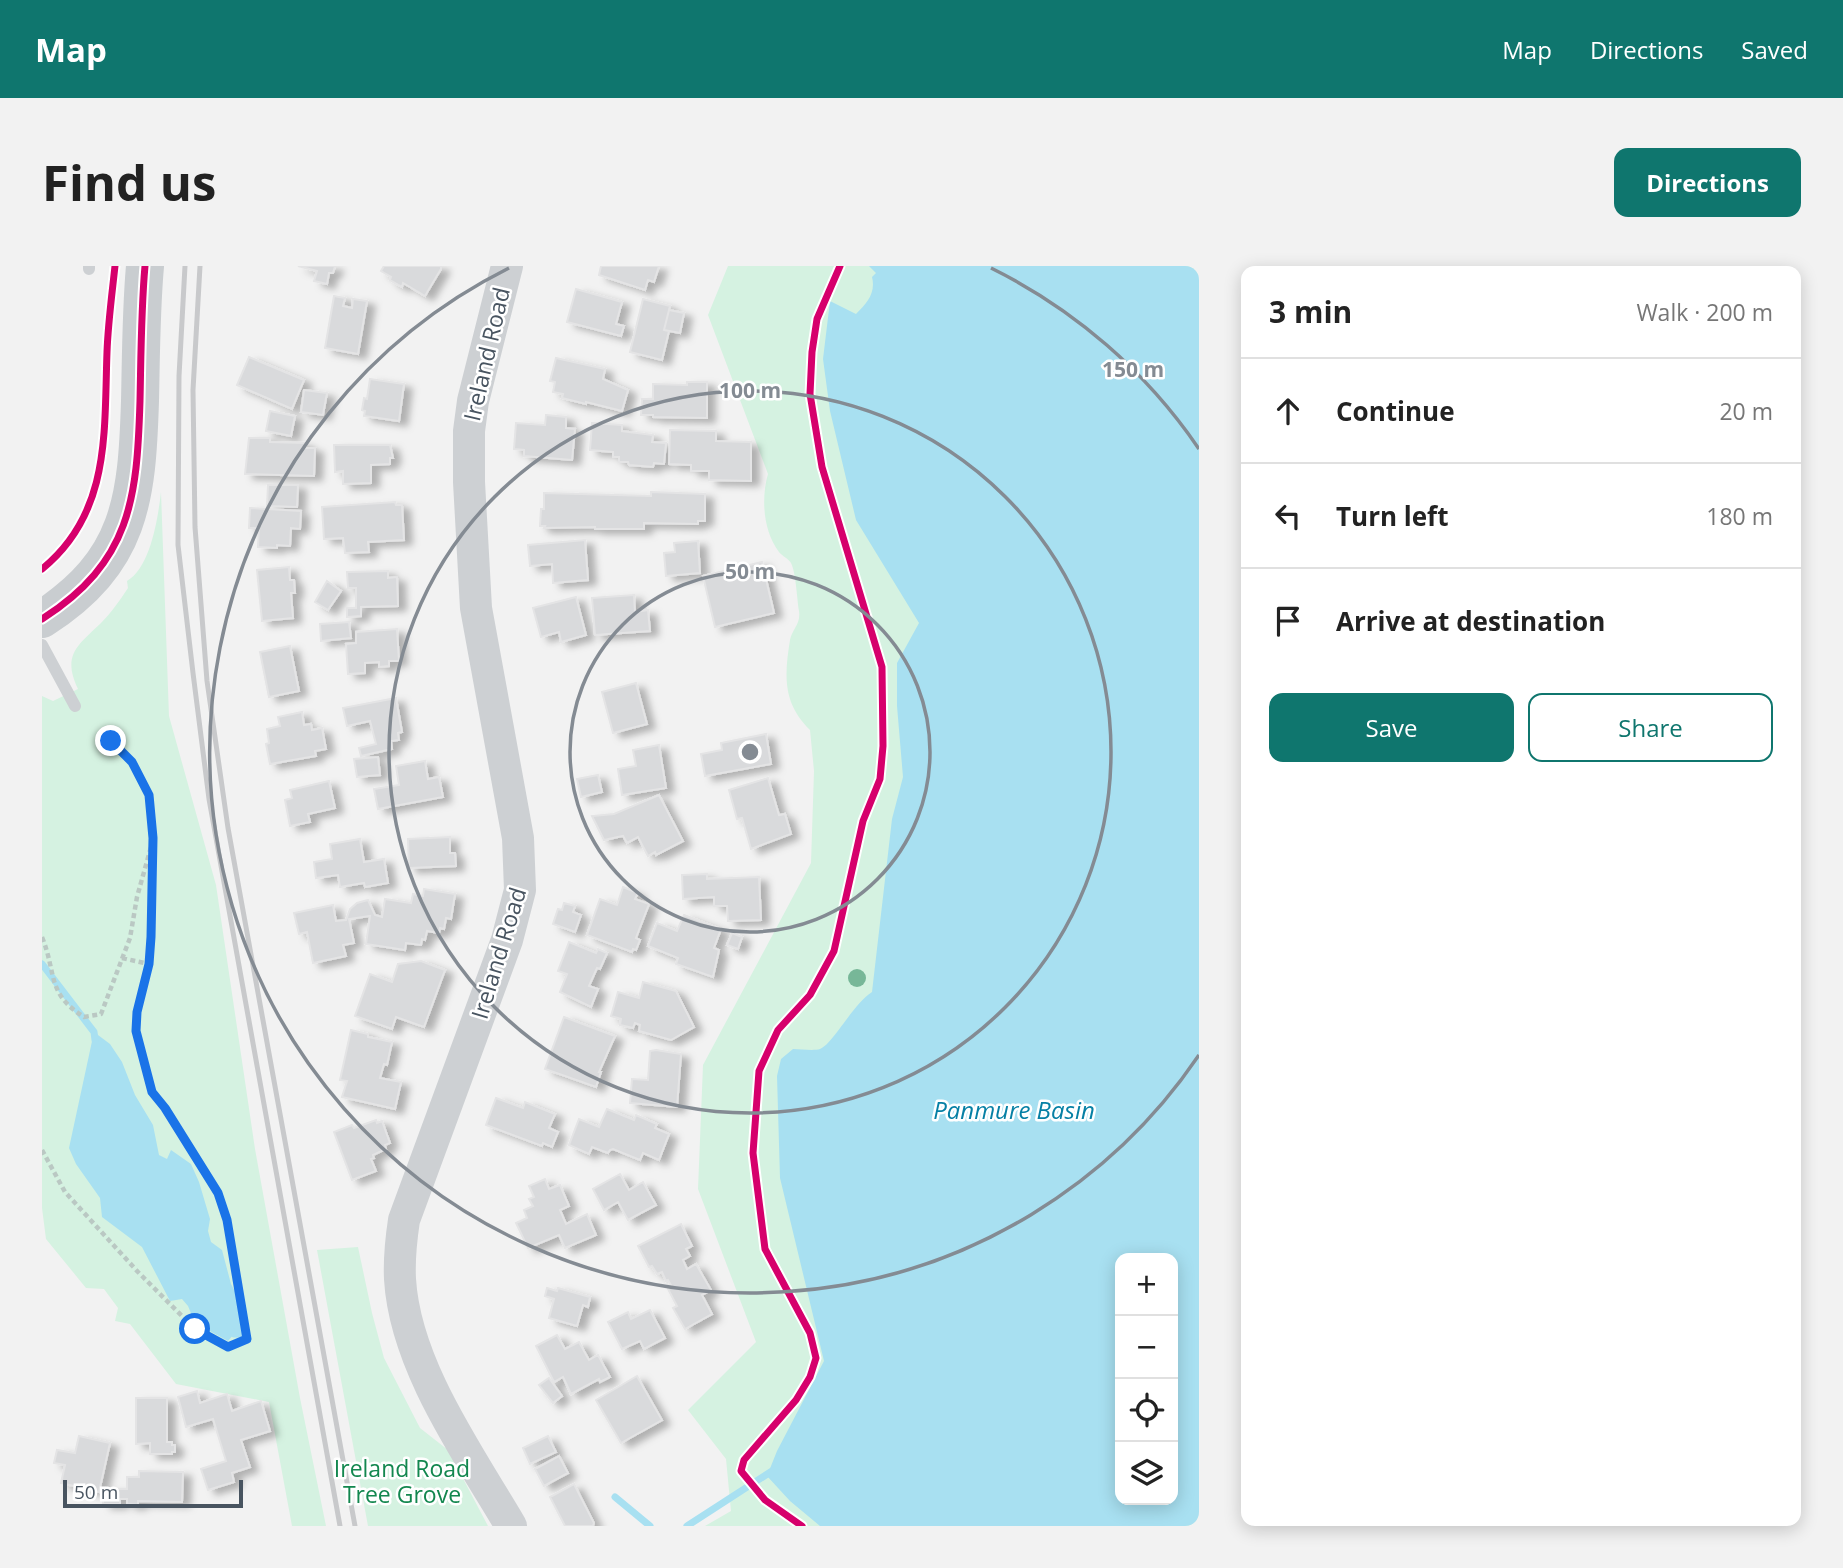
<!DOCTYPE html>
<html lang="en">
<head>
<meta charset="utf-8">
<style>
  :root { --surface:#fff; --page:#f2f2f2; --text:#222; --muted:#767676; --line:#e0e0e0; --accent:#0f766e }
  body { margin:0; font-family:"Open Sans",sans-serif; background:var(--page); color:var(--text) }
  .controls { position:absolute; right:21px; bottom:21px; display:grid; overflow:hidden; border-radius:14px; box-shadow:0 4px 18px #0003 }
  .controls button { width:63px; height:63px; display:grid; place-items:center; padding:0; border:0; border-bottom:2px solid var(--line); background:var(--surface); color:var(--text); font:35px sans-serif }
  .scale { position:absolute; left:21px; bottom:18px; width:180px; box-sizing:border-box; padding-left:7px; border:4px solid #485460; border-top:0; font-size:19px; line-height:24px; white-space:nowrap; color:#485460; -webkit-text-stroke:5px #fff; paint-order:stroke }
  .stop { position:absolute; width:21px; height:21px; margin:-16px; border:5px solid #1a73e8; border-radius:50%; background:#fff }
  .stop.end { background:#1a73e8; border-color:#fff; box-shadow:0 2px 7px #0008 }
  .list { margin:0; padding:0; list-style:none }
  h2 { display:flex; justify-content:space-between; align-items:center; height:91px; margin:0; padding:0 28px; font-size:30px }
  h2 small { font-size:23px; font-weight:400; color:var(--muted) }
  .list li { display:grid; grid-template-columns:46px 1fr auto; gap:21px; align-items:center; box-sizing:border-box; height:105px; padding:0 28px; border-top:2px solid var(--line) }
  .list b { display:block; font-size:26px; white-space:nowrap }
  .list em { font-size:23px; font-style:normal; color:var(--muted) }
  .actions { display:flex; gap:14px; padding:21px 28px }
  .actions a { flex:1; padding:16px 0; border:2px solid var(--accent); border-radius:14px; text-align:center; font-size:24px; color:var(--accent) }
  .actions .main { background:var(--accent); color:#fff }
  .icon { flex:none; width:38px; height:38px; fill:none; stroke:currentColor; stroke-width:2; stroke-linecap:round; stroke-linejoin:round }
  .map { position:relative; flex:none; width:1157px; height:1260px; overflow:hidden; border-radius:14px }
  header { display:flex; align-items:center; gap:42px; box-sizing:border-box; height:98px; padding:0 35px; background:var(--accent); color:#fff }
  header strong { font-size:33px }
  nav { display:flex; gap:38px; margin-inline-start:auto; font-size:24px }
  .intro { display:flex; align-items:center; justify-content:space-between; box-sizing:border-box; height:168px; padding:0 42px }
  h1 { margin:0; font-size:49px }
  .button { padding:18px 32px; border-radius:14px; background:var(--accent); color:#fff; font-size:24px; font-weight:700 }
  main { display:flex; gap:42px; padding:0 42px }
  aside { flex:1; background:var(--surface); border-radius:14px; box-shadow:0 4px 18px #0003 }
  .map>svg:first-child { display:block }
</style>
</head>
<body>
<header>
<strong>Map</strong>
<nav><a>Map</a><a>Directions</a><a>Saved</a></nav>
</header>
<div class="intro"><h1>Find us</h1><a class="button">Directions</a></div>
<main>
<div class="map">
<svg width="1157" height="1260" viewBox="0 0 1157 1260">
  <defs>
    <filter id="shadow"><feDropShadow dx="8" dy="4.5" stdDeviation="3.5" flood-color="#0004"/></filter>
  </defs>
  <rect width="100%" height="100%" fill="#f2f2f2"/>
  <path fill="#d5f2e1" d="M 686,0 L 1157,0 L 1062,967 L 1078,1234 L 1131,1234 L 1131,992 L 1127,923 L 1157,1260 L 663,1260 L 689,1245 L 684,1193 L 646,1144 L 714,1076 L 656,923 L 661,799 L 769,597 L 772,505 L 768,464 C 741,437 742,411 748,374 C 750,363 759,358 757,345 C 755,333 754,307 749,297 C 747,293 740,290 737,286 C 721,265 719,232 726,208 L 666,49 Z
    M 119,226 L 127,450 L 174,619 L 213,883 L 258,1132 L 284,1260 L 250,1260 L 227,1136 L 134,1118 L 88,1058 L 73,1055 L 76,1042 L 62,1023 L 44,1022 L 4,973 L 0,942 L 0,430 L 11,435 L 36,423 C 20,389 35,380 59,357 C 69,347 78,334 86,322 L 85,315 C 109,301 116,251 119,226 Z
    M 316,981 L 330,1047 L 342,1092 L 378,1162 L 406,1184 L 446,1260 L 326,1260 L 275,984 Z"/>
  <path fill="#a8e0f1" fill-rule="evenodd" d="M 827,0 L 1157,0 L 1157,1260 L 778,1260 L 748,1235 L 725,1210 L 735,1185 L 782,1095 L 738,912 L 735,810 L 739,793 L 751,783 C 759,783 771,785 778,783 C 791,778 811,738 830,726 L 850,553 L 861,511 L 855,440 L 855,397 L 877,357 L 814,254 L 788,145 L 781,93 L 788,35 L 814,48 C 825,37 834,27 830,11 L 834,7 ZM 1131,992 L 1131,1234 L 1078,1234 L 1078,992 Z
    M 52,766 L 68,778 L 80,796 L 93,829 L 111,859 L 117,889 L 125,893 L 129,884 L 149,898 L 157,916 L 168,953 L 166,965 L 169,976 L 180,984 L 189,1018 L 196,1031 L 200,1067 L 192,1068 L 186,1075 L 153,1057 L 146,1040 L 140,1033 L 128,1035 L 100,981 L 60,951 L 58,932 L 34,898 L 27,882 Z"/>
  <g fill="none" stroke-linecap="round" stroke-linejoin="round">
    <path stroke="#a8e0f1" stroke-width="7" d="M 0,698 L 52,766 L 53,774
      M 186,1061 L 192,1068 L 202,1068
      M 573,1231 L 608,1260
      M 645,1260 L 730,1205"/>
  </g>
  <path fill="#d9dadc" stroke="#e4e4e5" stroke-width="2" filter="url(#shadow)" d="M 256,0 L 293,0 L 291,7 L 287,7 L 285,18 L 272,15 L 275,5 Z
    M 342,0 L 399,0 L 399,3 L 383,30 L 361,17 L 360,21 L 348,14 L 349,11 L 339,5 Z
    M 559,0 L 617,0 L 612,16 L 606,14 L 603,24 L 557,9 Z
    M 534,23 L 580,36 L 574,58 L 582,60 L 579,70 L 525,56 Z
    M 292,30 L 303,32 L 301,40 L 310,42 L 311,33 L 325,35 L 316,88 L 283,82 Z
    M 601,33 L 628,40 L 622,64 L 627,65 L 620,94 L 588,86 Z
    M 627,44 L 642,47 L 638,67 L 622,64 Z
    M 207,91 L 262,114 L 250,143 L 195,119 Z
    M 514,92 L 563,103 L 561,113 L 586,124 L 580,145 L 544,136 L 544,138 L 520,132 L 521,128 L 511,126 L 513,116 L 508,115 Z
    M 328,113 L 362,118 L 357,155 L 322,150 L 323,145 L 320,144 L 322,132 L 325,133 Z
    M 645,116 L 665,116 L 665,152 L 611,151 L 611,149 L 599,149 L 600,133 L 611,133 L 611,118 L 645,119 Z
    M 262,124 L 285,127 L 281,149 L 259,146 Z
    M 228,145 L 253,150 L 249,170 L 224,165 Z
    M 504,149 L 524,151 L 524,162 L 533,163 L 530,194 L 482,190 L 482,184 L 472,183 L 474,157 L 503,159 Z
    M 550,157 L 580,159 L 580,165 L 611,169 L 610,176 L 624,177 L 622,198 L 612,197 L 611,201 L 587,199 L 586,196 L 577,196 L 577,191 L 571,191 L 571,186 L 548,184 Z
    M 628,164 L 674,165 L 674,175 L 709,176 L 709,215 L 667,214 L 667,205 L 649,205 L 649,199 L 627,198 Z
    M 207,172 L 228,172 L 228,176 L 264,177 L 264,182 L 273,182 L 272,210 L 203,208 Z
    M 292,179 L 348,179 L 351,192 L 348,192 L 348,198 L 329,199 L 329,217 L 301,218 L 301,205 L 293,206 Z
    M 226,219 L 256,219 L 255,241 L 225,240 Z
    M 609,226 L 663,228 L 663,255 L 656,255 L 656,258 L 602,257 L 602,263 L 553,263 L 553,261 L 502,262 L 503,260 L 498,260 L 499,243 L 502,243 L 502,227 L 609,230 Z
    M 353,236 L 354,239 L 360,239 L 362,274 L 326,276 L 327,286 L 303,287 L 301,272 L 282,273 L 280,241 Z
    M 208,242 L 259,245 L 258,263 L 249,262 L 248,280 L 235,279 L 235,282 L 216,281 L 217,262 L 207,262 Z
    M 543,274 L 546,314 L 511,317 L 510,298 L 488,300 L 486,279 Z
    M 656,275 L 658,307 L 624,310 L 622,287 L 633,286 L 632,277 Z
    M 720,296 L 732,347 L 673,361 L 661,310 Z
    M 247,301 L 248,314 L 252,314 L 253,327 L 249,327 L 251,352 L 220,355 L 215,304 Z
    M 346,305 L 346,312 L 355,311 L 356,340 L 319,341 L 319,350 L 305,351 L 305,342 L 314,342 L 314,322 L 306,322 L 305,306 Z
    M 285,315 L 299,325 L 286,344 L 273,336 Z
    M 592,329 L 593,346 L 606,344 L 608,365 L 553,369 L 550,332 Z
    M 534,331 L 544,369 L 519,376 L 517,366 L 499,371 L 491,342 Z
    M 307,356 L 309,372 L 279,375 L 278,358 Z
    M 355,363 L 357,395 L 347,395 L 347,400 L 337,401 L 337,396 L 323,397 L 323,407 L 306,408 L 304,378 L 314,377 L 314,366 Z
    M 248,380 L 257,425 L 227,431 L 218,386 Z
    M 594,417 L 605,458 L 571,467 L 560,426 Z
    M 354,432 L 360,466 L 356,467 L 357,474 L 349,475 L 350,483 L 319,490 L 317,482 L 334,478 L 328,455 L 305,460 L 301,442 Z
    M 260,446 L 262,459 L 269,458 L 270,464 L 280,462 L 284,483 L 273,485 L 274,490 L 228,498 L 224,478 L 227,477 L 225,463 L 238,460 L 236,451 Z
    M 724,468 L 729,498 L 663,510 L 659,488 L 680,484 L 679,477 Z
    M 617,479 L 624,522 L 580,529 L 576,503 L 594,500 L 591,484 Z
    M 336,491 L 338,509 L 315,511 L 312,493 Z
    M 383,495 L 386,513 L 397,511 L 401,531 L 336,543 L 332,523 L 357,519 L 354,500 Z
    M 556,509 L 560,526 L 539,531 L 535,513 Z
    M 726,512 L 737,549 L 743,548 L 749,568 L 709,583 L 700,552 L 695,553 L 687,524 Z
    M 287,515 L 293,542 L 266,548 L 268,556 L 248,560 L 243,534 L 250,532 L 248,524 Z
    M 617,529 L 641,575 L 614,589 L 613,586 L 606,590 L 596,571 L 585,577 L 581,570 L 562,574 L 550,550 L 572,548 Z
    M 408,571 L 408,587 L 413,587 L 414,600 L 367,602 L 366,573 Z
    M 318,573 L 322,596 L 342,593 L 346,617 L 323,621 L 322,617 L 298,621 L 296,609 L 274,612 L 272,596 L 290,593 L 288,578 Z
    M 665,608 L 665,613 L 717,611 L 719,654 L 686,655 L 685,640 L 672,640 L 672,631 L 641,633 L 640,609 Z
    M 581,621 L 596,627 L 593,633 L 607,638 L 594,672 L 598,674 L 594,684 L 591,683 L 590,686 L 545,669 L 558,633 L 575,639 Z
    M 382,623 L 413,628 L 409,653 L 404,652 L 402,663 L 398,662 L 397,667 L 385,665 L 383,674 L 380,673 L 379,679 L 364,677 L 363,684 L 324,678 L 328,650 L 307,653 L 312,677 L 301,679 L 304,690 L 271,697 L 265,666 L 257,668 L 252,647 L 291,639 L 294,655 L 304,654 L 308,643 L 315,637 L 326,634 L 333,649 L 340,651 L 343,633 L 369,637 L 371,628 L 381,630 Z
    M 522,637 L 533,640 L 531,646 L 539,649 L 533,666 L 511,658 L 516,643 L 520,644 Z
    M 642,649 L 679,663 L 672,682 L 677,684 L 671,711 L 634,698 L 636,692 L 606,680 L 615,657 L 635,665 Z
    M 690,667 L 700,671 L 696,683 L 685,679 Z
    M 527,676 L 554,687 L 556,683 L 565,687 L 558,703 L 555,702 L 547,720 L 556,723 L 549,741 L 518,726 L 525,708 L 516,705 Z
    M 379,695 L 403,704 L 382,761 L 354,751 L 350,763 L 313,750 L 328,708 L 350,716 L 356,698 Z
    M 601,716 L 634,725 L 652,761 L 629,774 L 597,765 L 598,759 L 593,757 L 591,762 L 578,759 L 579,753 L 569,750 L 576,726 L 597,732 Z
    M 522,751 L 573,770 L 557,806 L 559,806 L 554,821 L 503,803 Z
    M 309,764 L 326,768 L 326,771 L 350,776 L 345,799 L 342,798 L 338,812 L 359,816 L 353,843 L 300,831 L 305,815 L 298,814 Z
    M 614,784 L 639,788 L 635,841 L 588,837 L 590,813 L 606,814 L 608,785 Z
    M 454,832 L 481,842 L 483,836 L 513,848 L 507,862 L 516,866 L 510,881 L 501,877 L 500,880 L 444,859 Z
    M 565,843 L 592,854 L 594,849 L 615,858 L 613,862 L 627,868 L 617,894 L 601,887 L 598,894 L 571,883 L 568,884 L 566,887 L 550,881 L 547,888 L 527,879 L 537,853 L 557,861 Z
    M 334,854 L 335,857 L 340,855 L 348,877 L 343,879 L 344,883 L 331,889 L 332,892 L 329,893 L 334,905 L 310,914 L 292,866 L 310,859 L 312,862 Z
    M 578,908 L 587,924 L 601,916 L 614,939 L 586,954 L 576,936 L 562,944 L 551,923 Z
    M 503,913 L 507,923 L 518,919 L 527,940 L 518,944 L 524,958 L 545,948 L 554,969 L 523,982 L 517,969 L 486,982 L 474,957 L 485,952 L 482,944 L 491,940 L 487,933 L 492,931 L 487,920 Z
    M 639,958 L 650,980 L 644,983 L 648,990 L 641,994 L 645,1003 L 654,998 L 669,1024 L 660,1029 L 670,1048 L 643,1063 L 631,1042 L 635,1040 L 626,1023 L 630,1021 L 626,1014 L 624,1015 L 620,1006 L 615,1008 L 610,1000 L 607,1001 L 596,980 Z
    M 505,1022 L 515,1025 L 516,1022 L 548,1031 L 546,1041 L 541,1039 L 535,1060 L 507,1052 L 512,1033 L 503,1030 Z
    M 608,1044 L 623,1072 L 602,1083 L 598,1075 L 580,1083 L 566,1056 L 586,1046 L 589,1053 Z
    M 515,1069 L 523,1083 L 537,1076 L 547,1094 L 556,1089 L 568,1111 L 558,1116 L 557,1113 L 529,1128 L 521,1111 L 512,1116 L 494,1080 Z
    M 595,1110 L 620,1154 L 579,1177 L 554,1134 Z
    M 507,1112 L 520,1130 L 511,1137 L 497,1119 Z
    M 155,1125 L 158,1137 L 185,1128 L 190,1145 L 219,1135 L 228,1165 L 199,1174 L 208,1201 L 190,1207 L 192,1216 L 166,1224 L 159,1203 L 184,1195 L 171,1153 L 144,1161 L 136,1131 Z
    M 94,1132 L 125,1132 L 125,1176 L 130,1176 L 130,1179 L 133,1179 L 133,1186 L 130,1186 L 130,1188 L 108,1188 L 108,1177 L 94,1178 Z
    M 37,1170 L 68,1177 L 57,1226 L 19,1217 L 23,1199 L 12,1197 L 15,1184 L 33,1187 Z
    M 506,1170 L 514,1186 L 488,1198 L 481,1182 Z
    M 517,1190 L 526,1207 L 502,1220 L 493,1203 Z
    M 97,1205 L 141,1206 L 140,1236 L 96,1235 L 96,1239 L 85,1238 L 85,1233 L 78,1233 L 78,1238 L 61,1238 L 61,1223 L 85,1223 L 85,1211 L 97,1211 Z
    M 532,1218 L 552,1257 L 551,1260 L 523,1260 L 508,1231 Z"/>
  <g fill="none" stroke-linecap="round" stroke-linejoin="round">
    <path stroke="#bac8c3" stroke-width="4.5" stroke-dasharray="5 3.5" stroke-linecap="butt" d="M 69,475 C 103,508 109,525 111,572
      M 0,671 C 15,708 4,727 42,751 L 59,748 L 88,672 L 95,631 L 109,581
      M 80,692 L 107,698
      M 0,884 L 23,926 L 96,1006 L 153,1063 L 186,1081 L 206,1073 L 185,954 L 176,927 L 123,842 L 110,826 L 95,765 L 95,746 L 107,698 L 109,671 L 111,572"/>
    <path stroke="#cdd0d3" stroke-width="12" d="M 47,3 L 47,0
      M 0,379 L 33,440"/>
    <path stroke="#cdd0d3" stroke-width="32" d="M 465,0 L 431,135 L 427,165 L 427,216 L 434,342 L 476,572 L 478,624 L 465,674 L 362,954 C 359,974 357,993 358,1013 C 363,1099 426,1187 469,1260"/>
    <path stroke="#c9cdd0" stroke-width="38" d="M 0,353 C 89,296 95,233 98,135 C 99,90 99,45 103,0"/>
    <path stroke="#c8c9cb" stroke-width="5" d="M 143,0 L 137,110 L 136,279 L 151,407 L 167,533 L 298,1260
      M 158,0 L 151,124 L 153,261 L 165,415 L 186,562 L 313,1260"/>
    <defs>
      <path id="cycleway" d="M 0,303 C 69,247 62,166 65,86 C 66,57 70,28 73,0
        M 0,353 C 89,296 95,233 98,135 C 99,90 99,45 103,0
        M 760,1260 L 723,1234 L 699,1205 L 702,1194 L 754,1134 L 768,1111 L 774,1092 L 768,1067 L 723,983 L 711,887 L 717,805 L 736,764 L 768,729 L 792,685 L 821,555 L 838,513 L 841,480 L 840,401 L 780,201 L 768,128 L 770,86 L 775,53 L 798,0"/>
    </defs>
    <use href="#cycleway" stroke="#fff" stroke-width="11"/>
    <use href="#cycleway" stroke="#d6006c" stroke-width="7"/>
  </g>
  <circle fill="#77b798" cx="815" cy="712" r="9"/>
  <g fill="none" stroke-linecap="round" stroke-linejoin="round">
    <path stroke="#1a73e8" stroke-width="9" d="M 69,475 L 90,496 L 107,529 L 111,572 L 109,671 L 107,698 L 95,746 L 94,765 L 110,826 L 123,842 L 176,927 L 185,954 L 205,1073 L 186,1081 L 153,1063"/>
  </g>
  <g fill="none" stroke="#848b93" stroke-width="3.5">
    <circle cx="708" cy="486" r="180"/>
    <circle cx="708" cy="486" r="361"/>
    <path d="M1157 789A541 541 0 1 1 467 2M949 2A541 541 0 0 1 1157 183"/>
  </g>
  <g text-anchor="middle" dominant-baseline="central" stroke-width="5" stroke-linejoin="round" paint-order="stroke">
    <g font-size="23" fill="#485460" stroke="#fff">
      <text transform="translate(444 88) rotate(-77)">Ireland Road</text>
      <text transform="translate(456 687) rotate(-73)">Ireland Road</text>
    </g>
    <g font-size="23" fill="#13874f" stroke="#fff">
      <text x="360" y="1202">Ireland Road<tspan x="360" dy="26">Tree Grove</tspan></text>
    </g>
    <g font-size="24" font-style="italic" fill="#0680a5" stroke="#fff">
      <text x="972" y="843">Panmure Basin</text>
    </g>
  </g>
  <circle cx="708" cy="486" r="10" fill="#848b93" stroke="#fff" stroke-width="3.5"/>
  <g font-size="21" text-anchor="middle" font-weight="bold" fill="#848b93" stroke="#fff" stroke-width="5" stroke-linejoin="round" paint-order="stroke">
    <text x="1091" y="111">150 m</text>
    <text x="708" y="132">100 m</text>
    <text x="708" y="313">50 m</text>
  </g>
</svg>
<div class="controls">
<button>+</button>
<button>−</button>
<button><svg class="icon" aria-label="locate" viewBox="0 0 24 24"><circle cx="12" cy="12" r="6"/><path d="M12 2v4M12 18v4M2 12h4M18 12h4"/></svg></button>
<button><svg class="icon" aria-label="layers" viewBox="0 0 24 24"><path d="M12 4l9 5-9 5-9-5zM3 14l9 5 9-5"/></svg></button>
</div>
<div class="scale">50 m</div>
<div class="stop" style="left:153px;top:1063px"></div>
<div class="stop end" style="left:69px;top:475px"></div>
</div>
<aside>
<h2>3 min<small>Walk · 200 m</small></h2>
<ul class="list">
<li><svg class="icon" aria-label="ahead" viewBox="0 0 24 24"><path d="M12 20V5M6 11l6-6 6 6"/></svg><div><b>Continue</b></div><em>20 m</em></li>
<li><svg class="icon" aria-label="left" viewBox="0 0 24 24"><path d="M17 20v-9H6M10 6l-5 5 5 5"/></svg><div><b>Turn left</b></div><em>180 m</em></li>
<li><svg class="icon" aria-label="arrive" viewBox="0 0 24 24"><path d="M6 21V4h12l-3 4 3 4H6"/></svg><div><b>Arrive at destination</b></div></li>
</ul>
<div class="actions"><a class="main">Save</a><a>Share</a></div>
</aside>
</main>
</body>
</html>
